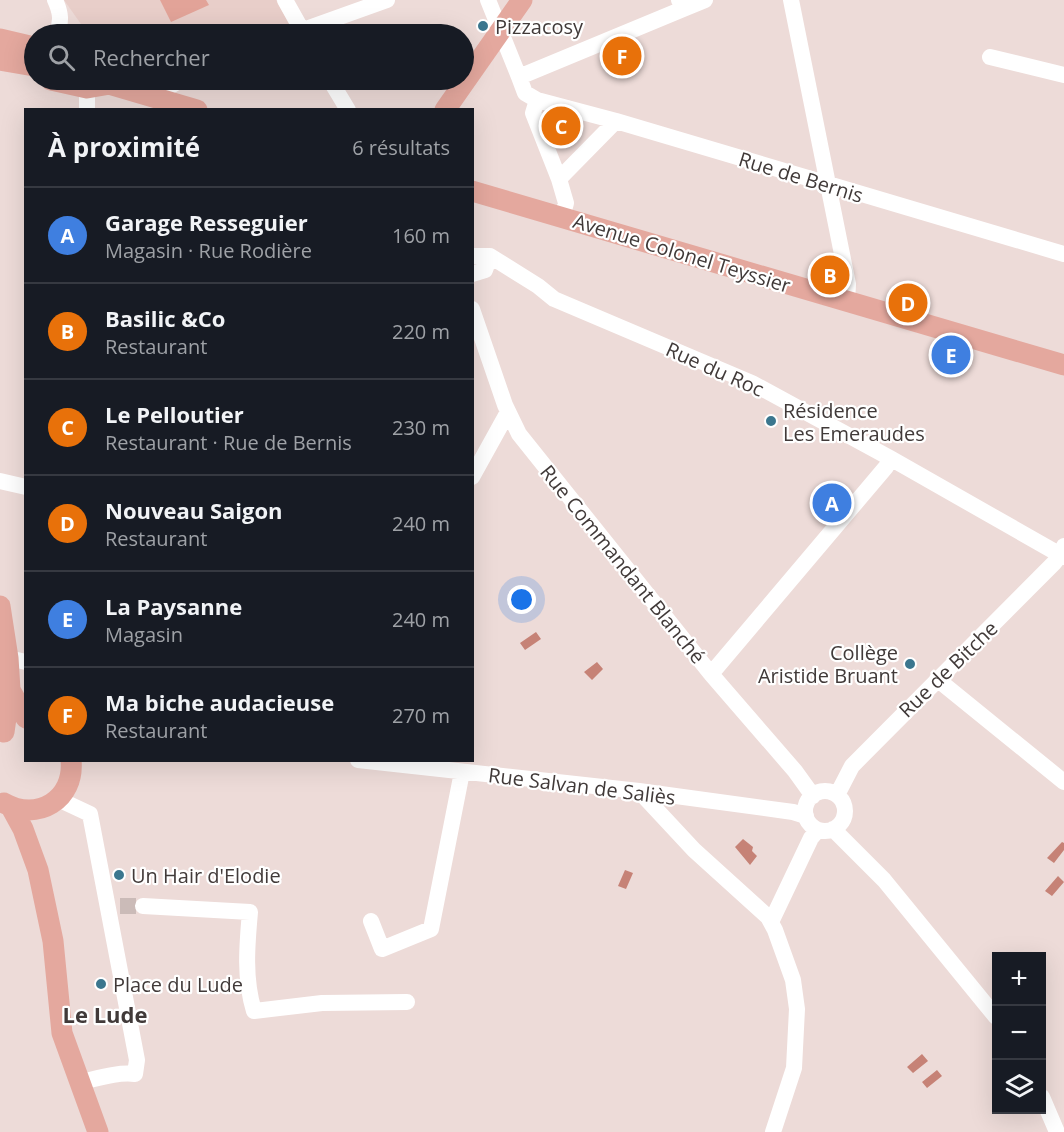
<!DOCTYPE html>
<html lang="fr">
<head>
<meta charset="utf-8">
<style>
  :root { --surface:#171b24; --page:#20242c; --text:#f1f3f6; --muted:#9ea1a6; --line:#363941; --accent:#2563eb }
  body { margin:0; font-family:"Open Sans",sans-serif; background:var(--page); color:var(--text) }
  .controls { position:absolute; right:18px; bottom:18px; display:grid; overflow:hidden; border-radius:0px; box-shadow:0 6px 24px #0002 }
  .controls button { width:54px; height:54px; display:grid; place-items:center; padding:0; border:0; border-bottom:2px solid var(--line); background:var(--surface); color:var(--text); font:30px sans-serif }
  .you { position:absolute; left:522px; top:600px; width:21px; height:21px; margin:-15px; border:4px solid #fff; border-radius:50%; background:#1a73e8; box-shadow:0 0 0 9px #1a73e833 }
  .badge { display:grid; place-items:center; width:39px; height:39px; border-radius:50%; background:var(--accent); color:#fff; font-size:20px; font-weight:700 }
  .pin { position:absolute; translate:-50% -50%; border:3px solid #fff; box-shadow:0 2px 6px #0006 }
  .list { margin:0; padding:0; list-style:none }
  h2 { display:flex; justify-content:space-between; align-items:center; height:78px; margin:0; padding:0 24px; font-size:26px }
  h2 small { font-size:20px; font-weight:400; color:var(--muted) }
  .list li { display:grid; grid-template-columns:39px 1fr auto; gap:18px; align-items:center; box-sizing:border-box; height:96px; padding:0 24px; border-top:2px solid var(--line) }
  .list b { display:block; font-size:22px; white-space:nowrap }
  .list p { margin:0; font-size:20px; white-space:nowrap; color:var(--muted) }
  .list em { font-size:20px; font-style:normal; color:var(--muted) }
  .icon { flex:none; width:33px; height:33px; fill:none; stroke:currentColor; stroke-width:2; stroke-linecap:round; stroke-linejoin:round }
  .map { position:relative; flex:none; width:1064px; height:1132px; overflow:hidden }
  .search { position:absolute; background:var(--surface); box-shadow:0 6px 24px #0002; left:24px; top:24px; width:450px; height:66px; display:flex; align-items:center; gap:15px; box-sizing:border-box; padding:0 21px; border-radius:33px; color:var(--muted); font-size:22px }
  .panel { position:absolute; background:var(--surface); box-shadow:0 6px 24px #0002; left:24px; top:108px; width:450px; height:654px; border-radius:0px }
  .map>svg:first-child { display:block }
</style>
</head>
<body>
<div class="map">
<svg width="1064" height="1132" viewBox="0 0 1064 1132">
  <rect width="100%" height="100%" fill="#eddbd8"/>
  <path fill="#e8cec9" d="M 64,0 L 276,0 L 289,24 L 262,34 L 88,34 Z"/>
  <path fill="#e2a398" d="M 160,0 L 206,0 L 209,5 L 171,22 Z"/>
  <path fill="#c68276" d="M 536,632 L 541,639 L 525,650 L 520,643 Z
    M 597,662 L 603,669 L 592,680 L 584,672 Z
    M 743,839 L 753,847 L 752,851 L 757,856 L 750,865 L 735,847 Z
    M 1062,842 L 1064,843 L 1064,850 L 1054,863 L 1047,858 Z
    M 625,870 L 633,873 L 626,889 L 618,886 Z
    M 1058,876 L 1064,882 L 1052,896 L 1045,891 Z
    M 922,1054 L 928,1061 L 913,1073 L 907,1067 Z
    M 937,1070 L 942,1076 L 927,1088 L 922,1082 Z"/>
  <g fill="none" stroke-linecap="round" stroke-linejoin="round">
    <path stroke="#cbbbb8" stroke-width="16" stroke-dasharray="16 8" stroke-linecap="butt" d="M 120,906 L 143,906"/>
    <path stroke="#fff" stroke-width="16" d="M 55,0 C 61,13 62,22 56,34
      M 285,0 L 304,34
      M 488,0 L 519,77 L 683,9 L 679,0
      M 791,0 L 848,284 L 847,302
      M 683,9 L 705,0
      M 292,34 L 387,0
      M 990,57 L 1064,75
      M 519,77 L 525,93 L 537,100 L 616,121 L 1064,254
      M 330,80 L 348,110
      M 87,88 L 87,110
      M 159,98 L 165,89 L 181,80
      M 537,100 L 533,113 L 559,179 L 566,203 L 562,217
      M 559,179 L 616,121
      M 472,256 L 490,256 L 538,286 L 554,299 L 752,383 L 890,458 L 1064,557
      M 472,274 L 485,270 L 490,256
      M 472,309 L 505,405 L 519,434 L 711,674 L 795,771 L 813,796
      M 472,477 L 508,412
      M 0,481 L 26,487
      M 8,658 L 26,662
      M 711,674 L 886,467 L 890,458
      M 937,679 L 1064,782
      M 358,760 L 639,791 L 793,812 L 806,816
      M 639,791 L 694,850 L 768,917 L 775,930 L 793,980 L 797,1009 L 794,1068 L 773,1132
      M805 811a20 20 0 1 1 40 0a20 20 0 1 1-40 0Z
      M 837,795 L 852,766 L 1054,563 L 1061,554 L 1064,546
      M 58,799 L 90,814 L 137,1060 L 135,1074 C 117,1072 99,1078 81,1082
      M 833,829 L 884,880 L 996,1017
      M 143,906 L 250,912 C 247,945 244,979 254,1011 L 322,1003 L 407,1002
      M 371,921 L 382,949 L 431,929 L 462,772
      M 771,922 L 811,838 L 818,830
      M 1042,1097 L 1057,1132"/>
    <path stroke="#e4a89e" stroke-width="21" d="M 0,39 L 34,47
      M 0,60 L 34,66
      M 51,80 L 87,88 L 110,84
      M 95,80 L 197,110
      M 445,110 L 522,0
      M 472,191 L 1064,365
      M 0,606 L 8,658 L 10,690 L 4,732
      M 10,690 L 26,718
      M 4,803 C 37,822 75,800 71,760
      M 11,807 L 23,829 L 38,870 L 53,941 L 62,1033 L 98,1132"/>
  </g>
  <g fill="#3b768e" stroke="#fff" stroke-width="2">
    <circle cx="483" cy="26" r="6"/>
    <circle cx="771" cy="421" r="6"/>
    <circle cx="910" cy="664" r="6"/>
    <circle cx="119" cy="875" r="6"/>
    <circle cx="101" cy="984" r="6"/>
  </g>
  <g text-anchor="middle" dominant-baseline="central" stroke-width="4.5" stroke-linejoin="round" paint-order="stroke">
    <g font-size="20" fill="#413a39" stroke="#fff" text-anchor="start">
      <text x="495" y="26">Pizzacosy</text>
      <text x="783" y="410">Résidence<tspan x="783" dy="23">Les Emeraudes</tspan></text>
      <text x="898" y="652" text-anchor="end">Collège<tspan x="898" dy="23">Aristide Bruant</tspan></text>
      <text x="131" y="875">Un Hair d'Elodie</text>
      <text x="113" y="984">Place du Lude</text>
    </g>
    <g font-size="20" fill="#413a39" stroke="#fff">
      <text transform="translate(801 177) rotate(17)">Rue de Bernis</text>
      <text transform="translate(682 253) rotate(17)">Avenue Colonel Teyssier</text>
      <text transform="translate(715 369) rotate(24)">Rue du Roc</text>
      <text transform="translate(623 564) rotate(51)">Rue Commandant Blanché</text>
      <text transform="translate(948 669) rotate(-44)">Rue de Bitche</text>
      <text transform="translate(582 786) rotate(7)">Rue Salvan de Saliès</text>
    </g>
    <g font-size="22" font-weight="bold" fill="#413a39" stroke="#fff">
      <text x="105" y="1014">Le Lude</text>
    </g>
  </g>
</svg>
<div class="controls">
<button>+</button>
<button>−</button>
<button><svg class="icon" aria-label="layers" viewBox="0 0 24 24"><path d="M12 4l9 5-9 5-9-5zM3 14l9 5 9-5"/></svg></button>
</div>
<div class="you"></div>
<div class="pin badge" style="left:832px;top:503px;background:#3f7fe0">A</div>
<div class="pin badge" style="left:830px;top:275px;background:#e8710a">B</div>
<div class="pin badge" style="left:561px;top:126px;background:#e8710a">C</div>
<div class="pin badge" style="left:908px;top:303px;background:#e8710a">D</div>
<div class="pin badge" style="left:951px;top:355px;background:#3f7fe0">E</div>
<div class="pin badge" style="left:622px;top:56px;background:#e8710a">F</div>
<div class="search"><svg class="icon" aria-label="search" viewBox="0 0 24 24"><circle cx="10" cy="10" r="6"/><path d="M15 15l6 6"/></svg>Rechercher</div>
<section class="panel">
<h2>À proximité<small>6 résultats</small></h2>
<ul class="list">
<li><span class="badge" style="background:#3f7fe0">A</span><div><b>Garage Resseguier</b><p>Magasin · Rue Rodière</p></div><em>160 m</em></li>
<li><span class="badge" style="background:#e8710a">B</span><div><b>Basilic &amp;Co</b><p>Restaurant</p></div><em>220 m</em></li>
<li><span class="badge" style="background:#e8710a">C</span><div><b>Le Pelloutier</b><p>Restaurant · Rue de Bernis</p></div><em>230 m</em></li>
<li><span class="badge" style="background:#e8710a">D</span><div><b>Nouveau Saigon</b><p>Restaurant</p></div><em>240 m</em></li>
<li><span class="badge" style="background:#3f7fe0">E</span><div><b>La Paysanne</b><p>Magasin</p></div><em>240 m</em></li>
<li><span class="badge" style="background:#e8710a">F</span><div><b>Ma biche audacieuse</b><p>Restaurant</p></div><em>270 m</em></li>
</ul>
</section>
</div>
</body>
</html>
